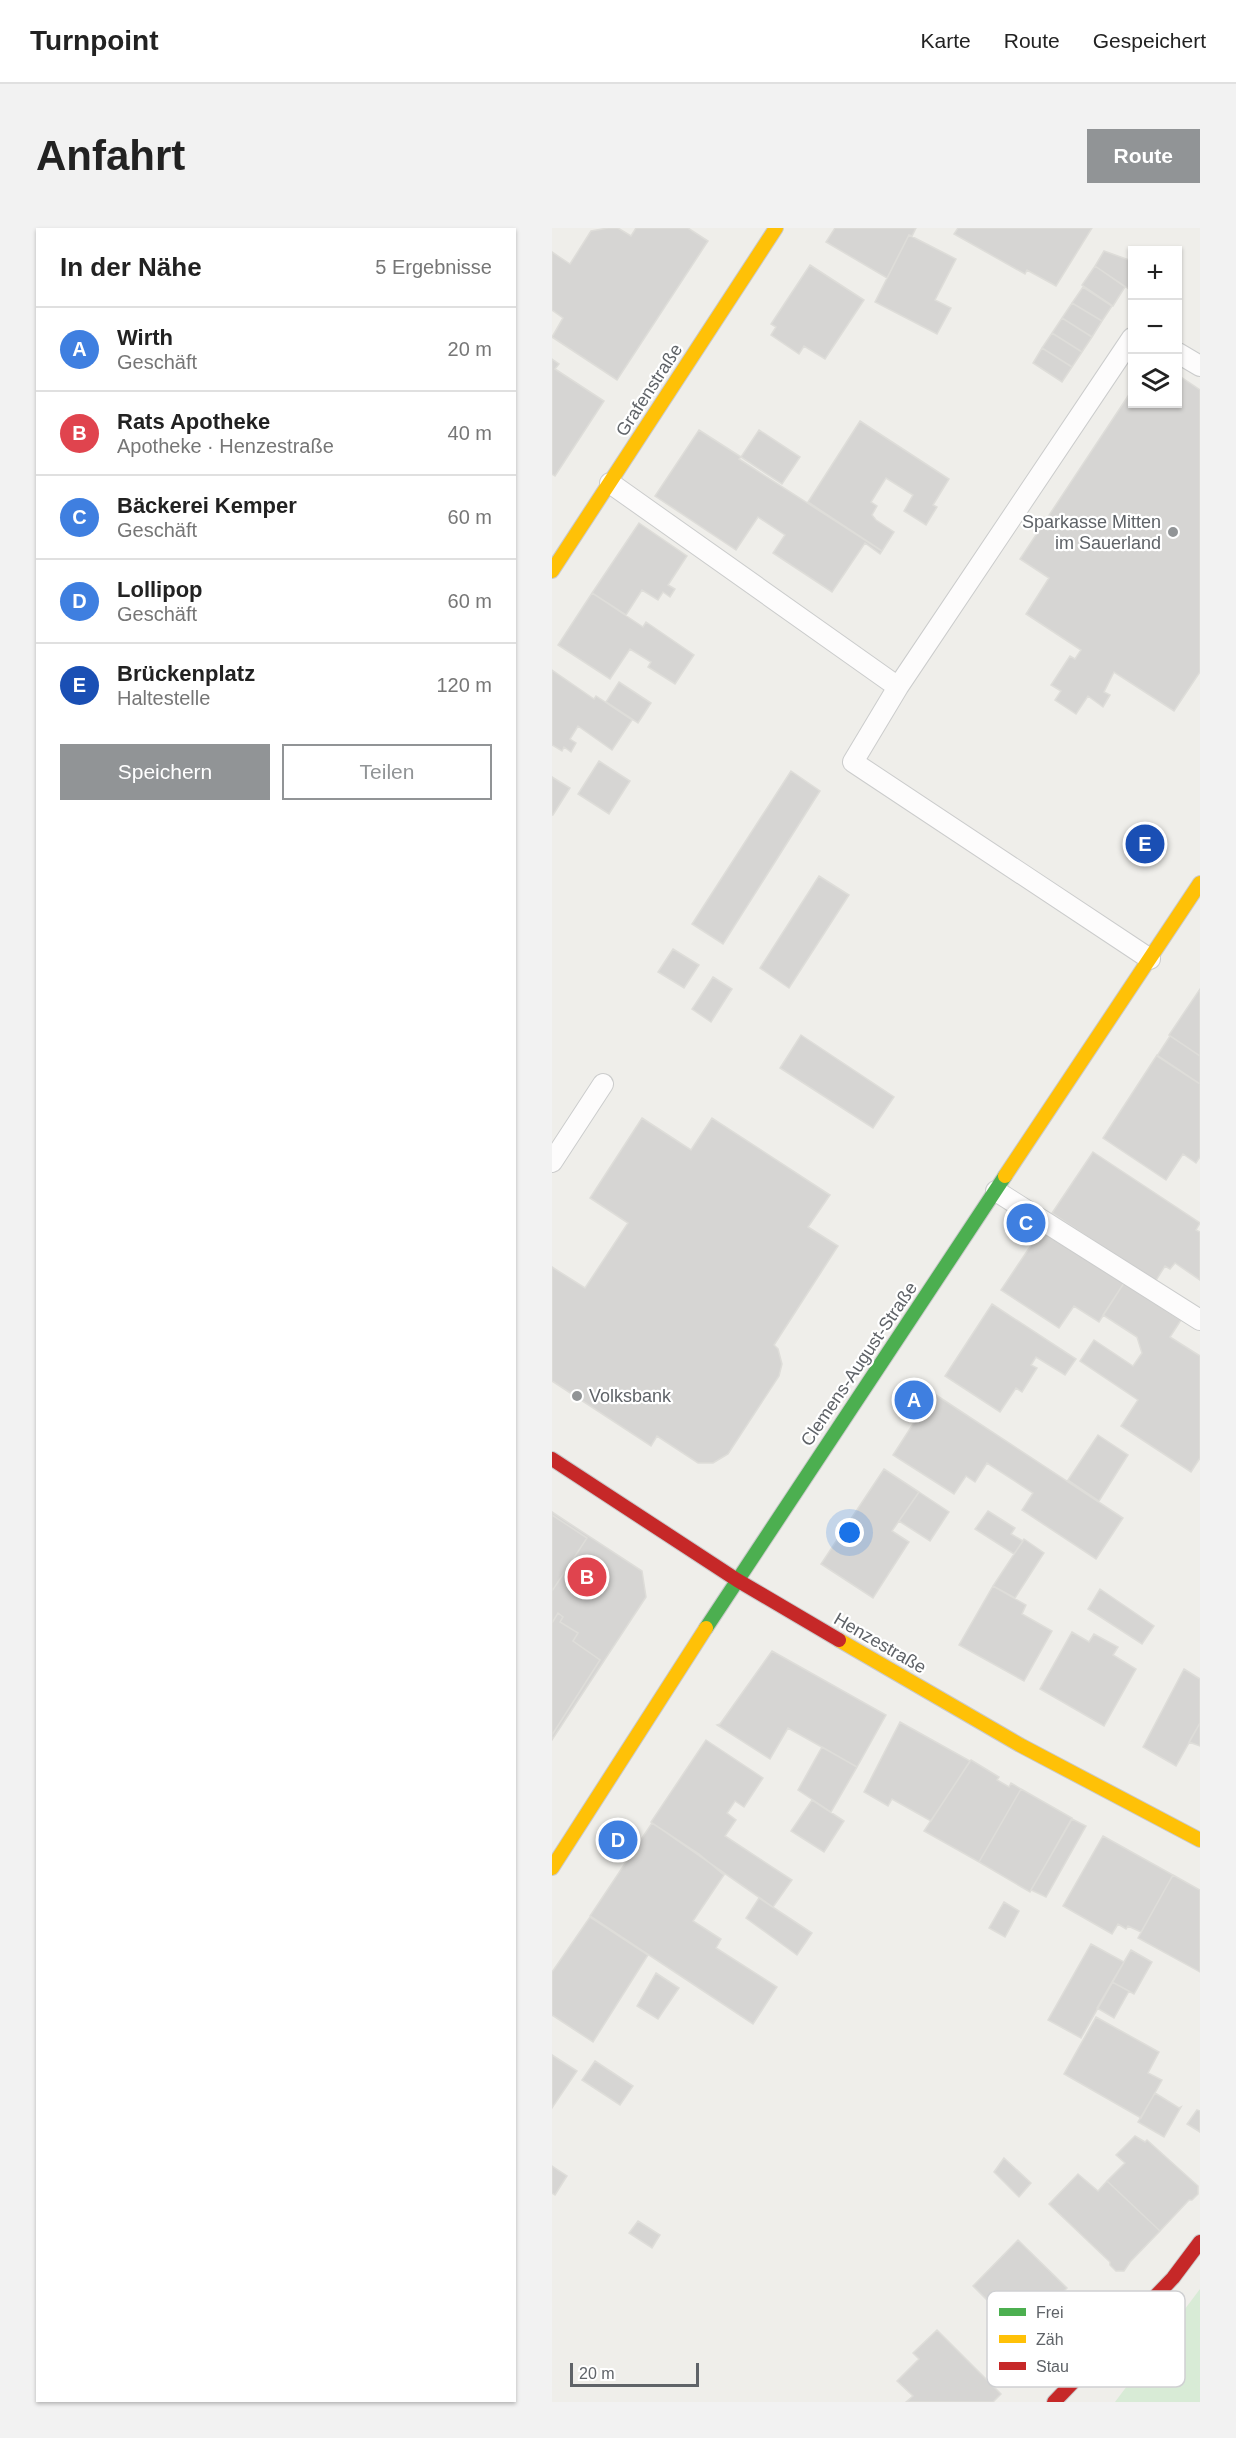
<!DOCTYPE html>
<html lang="de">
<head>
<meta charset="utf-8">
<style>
  :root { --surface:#fff; --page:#f2f2f2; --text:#222; --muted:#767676; --line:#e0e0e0; --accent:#919496 }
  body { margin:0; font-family:Helvetica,sans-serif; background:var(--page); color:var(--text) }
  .controls { position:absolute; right:18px; top:18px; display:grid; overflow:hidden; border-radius:0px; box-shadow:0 2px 4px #0004 }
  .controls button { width:54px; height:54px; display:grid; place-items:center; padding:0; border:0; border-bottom:2px solid var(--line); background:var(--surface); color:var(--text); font:30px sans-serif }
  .scale { position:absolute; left:18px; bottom:15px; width:129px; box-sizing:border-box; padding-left:6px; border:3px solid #5f6368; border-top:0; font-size:16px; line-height:21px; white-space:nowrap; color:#5f6368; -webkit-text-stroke:4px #fff; paint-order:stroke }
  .you { position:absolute; left:298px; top:1305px; width:21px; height:21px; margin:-15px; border:4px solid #fff; border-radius:50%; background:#1a73e8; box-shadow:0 0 0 9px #1a73e833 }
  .badge { display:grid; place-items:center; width:39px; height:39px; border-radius:50%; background:var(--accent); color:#fff; font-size:20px; font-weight:700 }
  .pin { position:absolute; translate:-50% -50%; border:3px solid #fff; box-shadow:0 2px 6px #0006 }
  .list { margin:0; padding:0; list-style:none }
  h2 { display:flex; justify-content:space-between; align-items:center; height:78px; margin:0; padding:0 24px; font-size:26px }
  h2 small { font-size:20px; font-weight:400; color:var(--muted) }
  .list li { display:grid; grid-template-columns:39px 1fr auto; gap:18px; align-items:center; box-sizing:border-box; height:84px; padding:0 24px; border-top:2px solid var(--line) }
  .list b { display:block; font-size:22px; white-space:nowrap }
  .list p { margin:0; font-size:20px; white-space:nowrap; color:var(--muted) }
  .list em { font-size:20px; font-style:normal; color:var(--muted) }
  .actions { display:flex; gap:12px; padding:18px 24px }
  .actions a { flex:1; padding:14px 0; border:2px solid var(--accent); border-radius:0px; text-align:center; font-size:21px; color:var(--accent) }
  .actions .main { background:var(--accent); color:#fff }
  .icon { flex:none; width:33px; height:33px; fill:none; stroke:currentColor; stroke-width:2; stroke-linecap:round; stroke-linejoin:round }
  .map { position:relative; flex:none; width:648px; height:2174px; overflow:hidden; border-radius:0px }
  header { display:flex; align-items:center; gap:36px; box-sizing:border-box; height:84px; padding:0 30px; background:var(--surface); border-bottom:2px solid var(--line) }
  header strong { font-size:28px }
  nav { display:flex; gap:33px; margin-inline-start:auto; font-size:21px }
  .intro { display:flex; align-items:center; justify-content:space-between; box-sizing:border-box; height:144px; padding:0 36px }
  h1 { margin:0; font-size:42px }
  .button { padding:15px 27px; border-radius:0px; background:var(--accent); color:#fff; font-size:21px; font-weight:700 }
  main { display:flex; gap:36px; padding:0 36px }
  aside { flex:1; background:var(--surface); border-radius:0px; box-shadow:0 2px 4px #0004 }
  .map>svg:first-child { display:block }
</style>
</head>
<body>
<header>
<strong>Turnpoint</strong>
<nav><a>Karte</a><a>Route</a><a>Gespeichert</a></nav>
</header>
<div class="intro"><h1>Anfahrt</h1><a class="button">Route</a></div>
<main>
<aside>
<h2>In der Nähe<small>5 Ergebnisse</small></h2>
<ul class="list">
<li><span class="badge" style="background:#3f7fe0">A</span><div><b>Wirth</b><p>Geschäft</p></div><em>20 m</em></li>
<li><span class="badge" style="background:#e0444e">B</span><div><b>Rats Apotheke</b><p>Apotheke · Henzestraße</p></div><em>40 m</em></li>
<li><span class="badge" style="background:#3f7fe0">C</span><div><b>Bäckerei Kemper</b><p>Geschäft</p></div><em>60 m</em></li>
<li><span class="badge" style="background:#3f7fe0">D</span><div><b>Lollipop</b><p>Geschäft</p></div><em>60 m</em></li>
<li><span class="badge" style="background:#1a4fb4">E</span><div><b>Brückenplatz</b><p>Haltestelle</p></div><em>120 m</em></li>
</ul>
<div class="actions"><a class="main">Speichern</a><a>Teilen</a></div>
</aside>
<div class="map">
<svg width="648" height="2174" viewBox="0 0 648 2174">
  <rect width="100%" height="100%" fill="#efeeea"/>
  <path fill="#d8ebd6" d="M 648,2061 L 648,2174 L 563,2174 Z"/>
  <path fill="#d6d5d3" stroke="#deddd9" stroke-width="1.5" d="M 56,0 L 66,0 L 79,8 L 84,0 L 136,0 L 156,13 L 65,152 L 0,109 L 11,90 L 0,82 L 0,24 L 18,36 L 39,3 Z
    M 283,0 L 364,0 L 360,8 L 357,7 L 335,50 L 274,14 Z
    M 406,0 L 540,0 L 504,58 L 475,42 L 473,46 L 402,6 Z
    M 357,7 L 404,31 L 383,72 L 399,80 L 385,106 L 323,74 Z
    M 552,23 L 580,33 L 580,63 L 543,38 Z
    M 258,37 L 312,72 L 273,131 L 252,118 L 247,126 L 219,107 L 224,99 L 219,96 Z
    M 543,38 L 573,59 L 561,78 L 530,57 Z
    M 531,59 L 560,78 L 550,93 L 520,75 Z
    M 520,75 L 550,93 L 540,109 L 510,90 Z
    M 510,90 L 540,109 L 530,124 L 500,105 Z
    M 500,105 L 530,124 L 520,139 L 490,120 Z
    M 490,120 L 520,139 L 510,154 L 481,135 Z
    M 0,131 L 7,136 L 3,141 L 52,173 L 3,248 L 0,246 Z
    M 626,147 L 648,162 L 648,444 L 622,483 L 562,444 L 552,464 L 558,467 L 551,479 L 536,468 L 524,486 L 503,472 L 509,463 L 499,457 L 518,428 L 523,431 L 529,422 L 474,386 L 497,350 L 468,331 L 580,162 L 580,176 L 626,176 Z
    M 308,193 L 397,251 L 381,277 L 385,279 L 374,297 L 352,283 L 361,267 L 334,250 L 319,274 L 325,278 L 320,287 L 324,292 L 342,304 L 330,323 L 256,274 Z
    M 147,202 L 189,229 L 187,231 L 330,323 L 328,326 L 313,315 L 280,364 L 221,325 L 233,307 L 206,289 L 184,322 L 103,268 Z
    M 207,202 L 248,229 L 230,256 L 189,229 Z
    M 87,295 L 135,328 L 116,357 L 123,361 L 118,369 L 111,364 L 106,372 L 90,362 L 74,387 L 40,365 Z
    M 40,365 L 91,399 L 94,394 L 142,427 L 123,456 L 96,439 L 99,434 L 78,421 L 58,451 L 6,417 Z
    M 0,442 L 42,471 L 44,468 L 80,492 L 60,522 L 26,498 L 18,511 L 24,515 L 19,524 L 12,519 L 10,523 L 0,517 Z
    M 67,454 L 99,475 L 86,495 L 54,474 Z
    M 47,533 L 78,553 L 57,586 L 26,566 Z
    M 239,543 L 268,563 L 171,716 L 140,696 Z
    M 0,549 L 18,560 L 1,587 L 0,587 Z
    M 267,648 L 297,667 L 237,760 L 208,740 Z
    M 121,721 L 147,737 L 132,760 L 106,744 Z
    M 161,749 L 180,761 L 159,794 L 140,781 Z
    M 648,761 L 648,828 L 617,807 Z
    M 249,807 L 342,869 L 321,900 L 228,840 Z
    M 618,808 L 648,828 L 648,856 L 605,828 Z
    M 605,827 L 648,856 L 648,929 L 644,935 L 631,926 L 614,952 L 551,910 Z
    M 90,890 L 139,922 L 160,890 L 278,967 L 256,999 L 286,1018 L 222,1117 L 226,1121 L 230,1136 L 227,1148 L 176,1226 L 161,1235 L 146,1235 L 105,1208 L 99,1218 L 0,1153 L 0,1039 L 33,1060 L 76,995 L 38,970 Z
    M 541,924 L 648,995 L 644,1002 L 648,1004 L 648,1052 L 623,1035 L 618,1041 L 613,1038 L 603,1054 L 500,985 Z
    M 490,1001 L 572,1055 L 547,1094 L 522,1078 L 507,1100 L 449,1062 Z
    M 572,1055 L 629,1092 L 618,1109 L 648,1128 L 648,1230 L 639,1244 L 569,1198 L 586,1172 L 528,1133 L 542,1112 L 581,1138 L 590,1125 L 585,1109 L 551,1087 Z
    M 440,1076 L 524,1131 L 513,1147 L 484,1129 L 479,1137 L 485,1140 L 470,1164 L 464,1160 L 448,1184 L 393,1148 Z
    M 381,1165 L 571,1290 L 544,1331 L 470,1282 L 481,1265 L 435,1235 L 423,1254 L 414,1248 L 402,1266 L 341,1227 Z
    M 546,1207 L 576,1227 L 547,1273 L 516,1252 Z
    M 332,1241 L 367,1264 L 340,1303 L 357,1314 L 321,1370 L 269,1336 Z
    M 367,1264 L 397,1284 L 378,1313 L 347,1293 Z
    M 436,1283 L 463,1300 L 459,1306 L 471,1313 L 462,1326 L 423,1301 Z
    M 0,1284 L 90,1343 L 94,1369 L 0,1512 L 0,1507 L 48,1432 L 21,1413 L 26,1405 L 8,1394 L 11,1389 L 6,1385 L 0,1395 L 0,1363 L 35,1310 L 0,1287 Z
    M 0,1287 L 35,1310 L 0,1363 Z
    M 472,1311 L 492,1325 L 463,1370 L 441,1358 Z
    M 441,1358 L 474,1377 L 470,1386 L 500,1403 L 472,1453 L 407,1417 Z
    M 548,1361 L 602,1398 L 590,1416 L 536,1381 Z
    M 6,1385 L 11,1389 L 8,1394 L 26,1405 L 21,1413 L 48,1432 L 0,1507 L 0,1395 Z
    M 520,1404 L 537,1414 L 542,1406 L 566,1419 L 561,1427 L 584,1441 L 552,1498 L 488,1461 Z
    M 220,1423 L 334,1487 L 305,1539 L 236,1500 L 218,1531 L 165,1497 L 168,1496 Z
    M 632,1441 L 648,1451 L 648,1495 L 624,1538 L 591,1519 Z
    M 348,1494 L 418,1533 L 379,1593 L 340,1571 L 336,1578 L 312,1564 Z
    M 648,1495 L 648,1518 L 637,1514 Z
    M 154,1512 L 211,1550 L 192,1579 L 183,1573 L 175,1585 L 184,1592 L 173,1608 L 240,1652 L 221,1679 L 99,1594 Z
    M 270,1519 L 305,1539 L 279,1584 L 246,1562 Z
    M 419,1532 L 447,1549 L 445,1552 L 457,1559 L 459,1555 L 469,1561 L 427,1634 L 372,1603 Z
    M 469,1561 L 520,1590 L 478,1664 L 427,1634 Z
    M 260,1572 L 292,1593 L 272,1624 L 239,1603 Z
    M 520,1591 L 534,1598 L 494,1669 L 479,1662 Z
    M 100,1595 L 147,1626 L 172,1647 L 141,1693 L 169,1711 L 164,1720 L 225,1759 L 201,1796 L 38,1688 Z
    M 551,1608 L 621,1647 L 589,1704 L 576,1698 L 574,1701 L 566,1696 L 560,1706 L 511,1678 Z
    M 621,1647 L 648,1662 L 648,1744 L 586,1710 Z
    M 207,1670 L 260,1705 L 245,1727 L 194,1690 Z
    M 452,1674 L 467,1683 L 453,1709 L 437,1700 Z
    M 38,1689 L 96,1727 L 41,1814 L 0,1787 L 0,1744 Z
    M 539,1716 L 572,1734 L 529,1810 L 496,1792 Z
    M 579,1722 L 600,1734 L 582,1766 L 560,1754 Z
    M 104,1745 L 127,1760 L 106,1791 L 85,1778 Z
    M 560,1754 L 577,1763 L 562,1790 L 545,1780 Z
    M 544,1789 L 607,1824 L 596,1845 L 610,1852 L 589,1890 L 512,1846 Z
    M 0,1827 L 25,1843 L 0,1880 Z
    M 43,1833 L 81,1858 L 68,1877 L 30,1852 Z
    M 603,1865 L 627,1880 L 629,1879 L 612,1909 L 586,1894 Z
    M 645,1882 L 648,1883 L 648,1904 L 635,1896 Z
    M 583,1908 L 593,1914 L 595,1912 L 646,1958 L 646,1966 L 640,1972 L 637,1972 L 608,2003 L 555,1953 L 573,1935 L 564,1927 Z
    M 452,1930 L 479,1955 L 467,1969 L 442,1944 Z
    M 0,1938 L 15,1948 L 3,1967 L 0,1965 Z
    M 526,1946 L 546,1963 L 555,1953 L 608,2003 L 578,2034 L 572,2043 L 564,2043 L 558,2037 L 558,2034 L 497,1976 Z
    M 86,1993 L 108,2007 L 100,2020 L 77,2005 Z
    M 466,2012 L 515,2060 L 469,2106 L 421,2058 Z
    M 385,2102 L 449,2166 L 441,2174 L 354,2174 L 361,2168 L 345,2153 L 367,2131 L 361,2125 Z"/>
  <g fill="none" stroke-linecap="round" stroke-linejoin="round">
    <defs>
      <path id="lane" d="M 626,125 L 648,138
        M 58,255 L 346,459 L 301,534 L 598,731
        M 346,459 L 580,110
        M 0,934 L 51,856
        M 444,963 L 648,1092"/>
      <path id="fast" d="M 154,1400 L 453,948"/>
      <path id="slow" d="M 0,343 L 224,0
        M 453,948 L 648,655
        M 287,1412 L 468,1517 L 648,1612
        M 0,1640 L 154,1400"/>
      <path id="jam" d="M 0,1231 L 185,1352 L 287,1412
        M 502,2174 L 621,2050 L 648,2014"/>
    </defs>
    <use href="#lane" stroke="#cbcccc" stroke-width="22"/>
    <use href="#fast" stroke="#cacacb" stroke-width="16"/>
    <use href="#slow" stroke="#cacacb" stroke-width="16"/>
    <use href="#jam" stroke="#cacacb" stroke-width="16"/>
    <use href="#lane" stroke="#fdfcfc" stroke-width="20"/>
    <use href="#fast" stroke="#4caf50" stroke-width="14"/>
    <use href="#slow" stroke="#ffc107" stroke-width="14"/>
    <use href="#jam" stroke="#c62828" stroke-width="14"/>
  </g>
  <g fill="#919496" stroke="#fff" stroke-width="2">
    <circle cx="621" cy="304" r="6"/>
    <circle cx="25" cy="1168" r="6"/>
  </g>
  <g text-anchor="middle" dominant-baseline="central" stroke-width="4.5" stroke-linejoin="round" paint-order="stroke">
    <g font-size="18" fill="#5f6368" stroke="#fff">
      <text transform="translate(97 162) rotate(-57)">Grafenstraße</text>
      <text transform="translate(307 1136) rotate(-56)">Clemens-August-Straße</text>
      <text transform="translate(328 1415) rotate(30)">Henzestraße</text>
    </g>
    <g font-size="18" fill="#5f6368" stroke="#fff" text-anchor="end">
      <text x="609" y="294">Sparkasse Mitten<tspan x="609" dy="21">im Sauerland</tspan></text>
      <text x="37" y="1168" text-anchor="start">Volksbank</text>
    </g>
  </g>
  <rect x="435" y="2063" width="198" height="96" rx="9" fill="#fff" stroke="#cfd0d2" stroke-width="1.5"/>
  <rect x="447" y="2080" width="27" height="8" fill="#4caf50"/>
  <rect x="447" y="2107" width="27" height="8" fill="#ffc107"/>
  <rect x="447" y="2134" width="27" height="8" fill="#c62828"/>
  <g font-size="16" fill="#5f6368">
    <text x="484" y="2090">Frei</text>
    <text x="484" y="2117">Zäh</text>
    <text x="484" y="2144">Stau</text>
  </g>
</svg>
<div class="controls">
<button>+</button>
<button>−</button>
<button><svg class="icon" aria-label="layers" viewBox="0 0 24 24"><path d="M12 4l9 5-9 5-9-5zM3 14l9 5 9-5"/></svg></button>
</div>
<div class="scale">20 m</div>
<div class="you"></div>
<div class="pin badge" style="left:362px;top:1172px;background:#3f7fe0">A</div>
<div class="pin badge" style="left:35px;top:1349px;background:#e0444e">B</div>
<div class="pin badge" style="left:474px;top:995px;background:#3f7fe0">C</div>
<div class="pin badge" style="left:66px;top:1612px;background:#3f7fe0">D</div>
<div class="pin badge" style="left:593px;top:616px;background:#1a4fb4">E</div>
</div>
</main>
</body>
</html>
